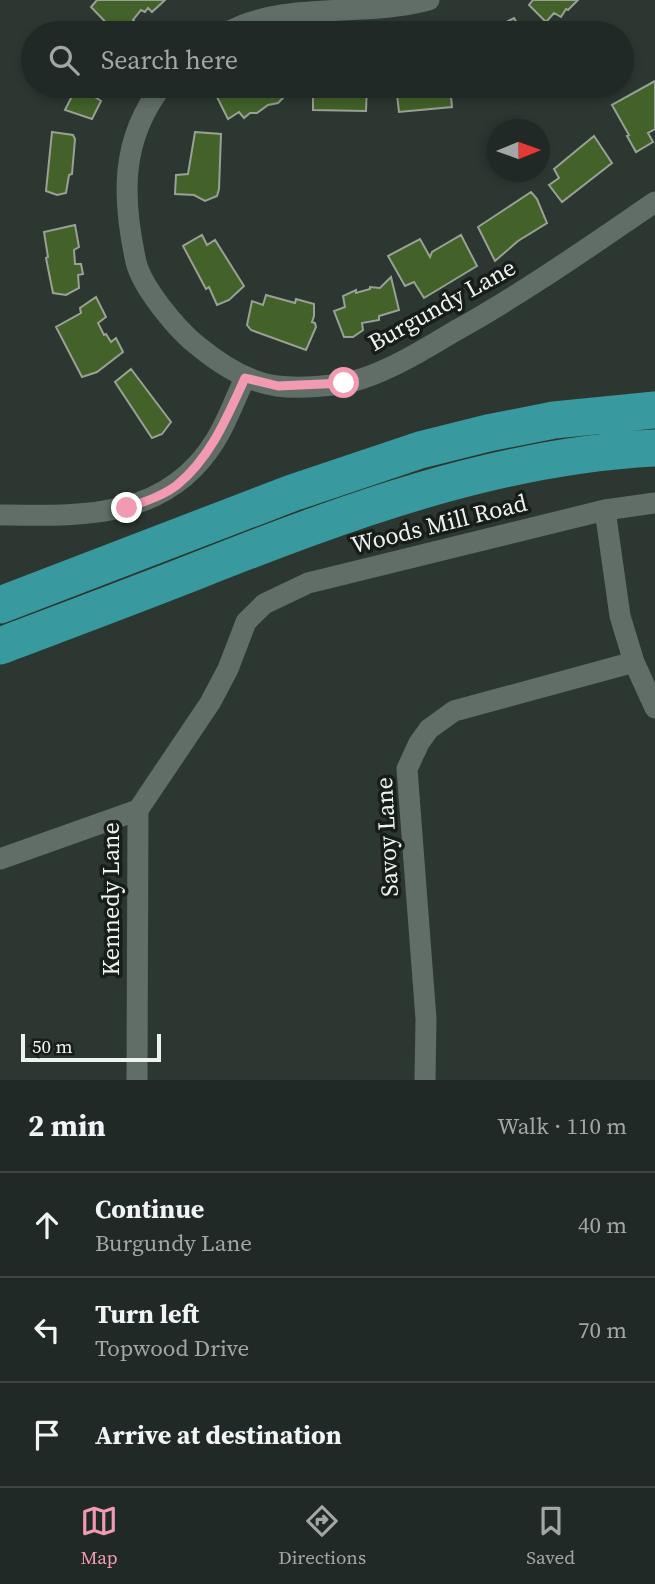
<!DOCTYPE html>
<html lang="en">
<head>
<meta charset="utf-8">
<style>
  :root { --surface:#212926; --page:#2d3532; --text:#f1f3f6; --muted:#a2a6a7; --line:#3e4543; --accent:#f19ab2 }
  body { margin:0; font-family:"Source Serif 4",serif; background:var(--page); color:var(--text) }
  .compass { position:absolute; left:487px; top:119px; width:63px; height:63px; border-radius:50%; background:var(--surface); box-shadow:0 4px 10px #0003; rotate:89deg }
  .scale { position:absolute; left:21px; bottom:18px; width:140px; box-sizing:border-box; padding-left:7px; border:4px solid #ecf3f0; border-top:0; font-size:19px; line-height:24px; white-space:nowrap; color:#ecf3f0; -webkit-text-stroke:5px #181d1a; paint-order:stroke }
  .stop { position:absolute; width:21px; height:21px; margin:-16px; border:5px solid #f19ab2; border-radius:50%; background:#fff }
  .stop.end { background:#f19ab2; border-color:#fff; box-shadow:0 2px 7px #0008 }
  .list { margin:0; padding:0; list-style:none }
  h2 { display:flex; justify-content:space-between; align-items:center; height:91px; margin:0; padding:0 28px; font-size:30px }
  h2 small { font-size:23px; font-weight:400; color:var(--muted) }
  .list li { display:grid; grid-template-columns:46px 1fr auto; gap:21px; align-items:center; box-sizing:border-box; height:105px; padding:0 28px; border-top:2px solid var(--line) }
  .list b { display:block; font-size:26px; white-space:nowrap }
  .list p { margin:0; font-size:23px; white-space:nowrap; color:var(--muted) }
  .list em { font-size:23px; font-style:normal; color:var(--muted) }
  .icon { flex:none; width:38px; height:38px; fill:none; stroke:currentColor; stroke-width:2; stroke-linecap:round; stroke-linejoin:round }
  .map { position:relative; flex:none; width:655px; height:1080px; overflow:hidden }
  .search { position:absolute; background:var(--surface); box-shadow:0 4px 10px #0003; left:21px; right:21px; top:21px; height:77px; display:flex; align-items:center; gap:18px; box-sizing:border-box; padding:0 24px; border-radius:38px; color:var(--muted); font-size:26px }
  .sheet { height:406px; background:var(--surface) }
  nav { display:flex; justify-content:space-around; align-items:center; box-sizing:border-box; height:98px; border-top:2px solid var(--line); background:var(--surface); font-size:19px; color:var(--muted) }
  nav a { display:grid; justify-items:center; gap:4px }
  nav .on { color:var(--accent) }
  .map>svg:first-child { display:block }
</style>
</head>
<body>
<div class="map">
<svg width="655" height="1080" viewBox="0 0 655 1080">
  <rect width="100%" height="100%" fill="#2c3732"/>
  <path fill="#426229" stroke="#9aa095" stroke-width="2" d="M97,0H165L152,12L148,8L145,12L141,10L133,20L145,33H116L91,7Z
    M533,0H578L568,10L566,9L561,17L554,13L546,22L529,5Z
    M514,18L523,33H486Z
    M655,81V129L648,133L653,142L636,152L627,136L629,135L612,105Z
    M66,86H101L95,97L101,101L92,119L65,110L71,98L63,93Z
    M233,86H285L288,93L278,103L268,105L257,113H250L244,118L239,112L228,119L217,97Z
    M313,86H367L366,111L313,110Z
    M396,86H450L452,107L399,112Z
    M52,132L73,135L75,139L72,174L69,175L66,193L57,195L46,191Z
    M195,132L221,134L219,189L217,196L205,201L194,195L175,194L176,175L188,174Z
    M594,136L612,163L562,202L549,185L559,178L554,169Z
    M531,192L537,199L547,223L518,241L495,261L478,227Z
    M75,225L79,247L74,250L75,264H81L83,274L78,275L79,288L66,295L53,293L46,258L48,257L44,232Z
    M202,235L207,245L215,240L244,286L229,300L217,305L209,287L206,289L183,246Z
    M461,235L477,266L424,298L414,282L405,286L388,256L420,239L430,257L432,252Z
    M391,277L399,310L379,316V320L362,323L363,330L353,337H344L334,311L345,307L343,296L356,290V293L370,289V287L380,288Z
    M266,295L295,303L296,299L314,304V316L312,322L315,323L316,327L306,350L251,330L247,325L252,301L263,305Z
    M96,297L106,317L98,323L104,335L106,334L111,342L116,338L123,352L97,372L82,377L56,327L81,313L80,308Z
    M131,369L171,422L162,434L152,438L115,382Z"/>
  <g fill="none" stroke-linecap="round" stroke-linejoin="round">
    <path stroke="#616d67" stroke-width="21" d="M226,33C284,0 364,18 429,0
      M162,86C120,140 122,198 136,262C142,287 177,330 198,346C221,365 247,382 277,386C299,389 340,386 361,379C394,368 425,349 455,331C525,292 589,247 655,202
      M605,510L620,616L634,662L655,708
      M0,515C83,516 166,520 215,441C227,422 235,399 245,378
      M0,859L138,810
      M137,1080L138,810L210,703L228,669L246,622L264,604L308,583L605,510L655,503
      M425,1080L426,1019L407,769L419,743L429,729L454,711L634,662"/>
    <path stroke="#389a9e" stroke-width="37" d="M0,605L292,493L420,450L488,433L554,420L655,410
      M0,646C66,621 133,596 199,570C346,512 496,456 655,448"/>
  </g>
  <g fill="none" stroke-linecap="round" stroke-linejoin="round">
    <path stroke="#f19ab2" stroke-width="9" d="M127,508C143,502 163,496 177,485C211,457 227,417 245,378L278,386L344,383"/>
  </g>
  <g text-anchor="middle" stroke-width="7" stroke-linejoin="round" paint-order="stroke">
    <g font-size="24" fill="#ecf3f0" stroke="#181d1a">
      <text transform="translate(442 305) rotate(-29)" y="8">Burgundy Lane</text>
      <text transform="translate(439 524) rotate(-14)" y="8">Woods Mill Road</text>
      <text transform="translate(387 837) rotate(-93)" y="8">Savoy Lane</text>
      <text transform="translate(111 899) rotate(-90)" y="8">Kennedy Lane</text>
    </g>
  </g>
</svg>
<svg class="compass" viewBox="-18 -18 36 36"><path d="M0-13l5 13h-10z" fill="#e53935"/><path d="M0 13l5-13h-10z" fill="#a2a6a7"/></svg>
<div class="scale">50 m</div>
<div class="stop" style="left:344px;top:383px"></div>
<div class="stop end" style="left:127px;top:508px"></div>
<div class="search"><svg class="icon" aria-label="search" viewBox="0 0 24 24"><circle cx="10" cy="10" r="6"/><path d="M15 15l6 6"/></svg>Search here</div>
</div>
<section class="sheet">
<h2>2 min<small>Walk · 110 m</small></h2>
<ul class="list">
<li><svg class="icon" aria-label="ahead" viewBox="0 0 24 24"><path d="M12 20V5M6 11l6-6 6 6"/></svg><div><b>Continue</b><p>Burgundy Lane</p></div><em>40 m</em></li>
<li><svg class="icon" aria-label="left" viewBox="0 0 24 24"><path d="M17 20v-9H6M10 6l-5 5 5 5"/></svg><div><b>Turn left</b><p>Topwood Drive</p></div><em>70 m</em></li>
<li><svg class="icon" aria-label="arrive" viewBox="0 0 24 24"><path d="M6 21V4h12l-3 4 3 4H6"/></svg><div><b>Arrive at destination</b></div></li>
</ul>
</section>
<nav>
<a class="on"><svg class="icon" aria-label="map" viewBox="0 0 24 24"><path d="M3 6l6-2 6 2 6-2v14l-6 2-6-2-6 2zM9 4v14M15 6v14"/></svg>Map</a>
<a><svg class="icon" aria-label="directions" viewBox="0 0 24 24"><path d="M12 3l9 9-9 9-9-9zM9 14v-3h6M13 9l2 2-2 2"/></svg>Directions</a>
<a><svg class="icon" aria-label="saved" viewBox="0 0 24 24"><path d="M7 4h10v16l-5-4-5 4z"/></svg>Saved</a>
</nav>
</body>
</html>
